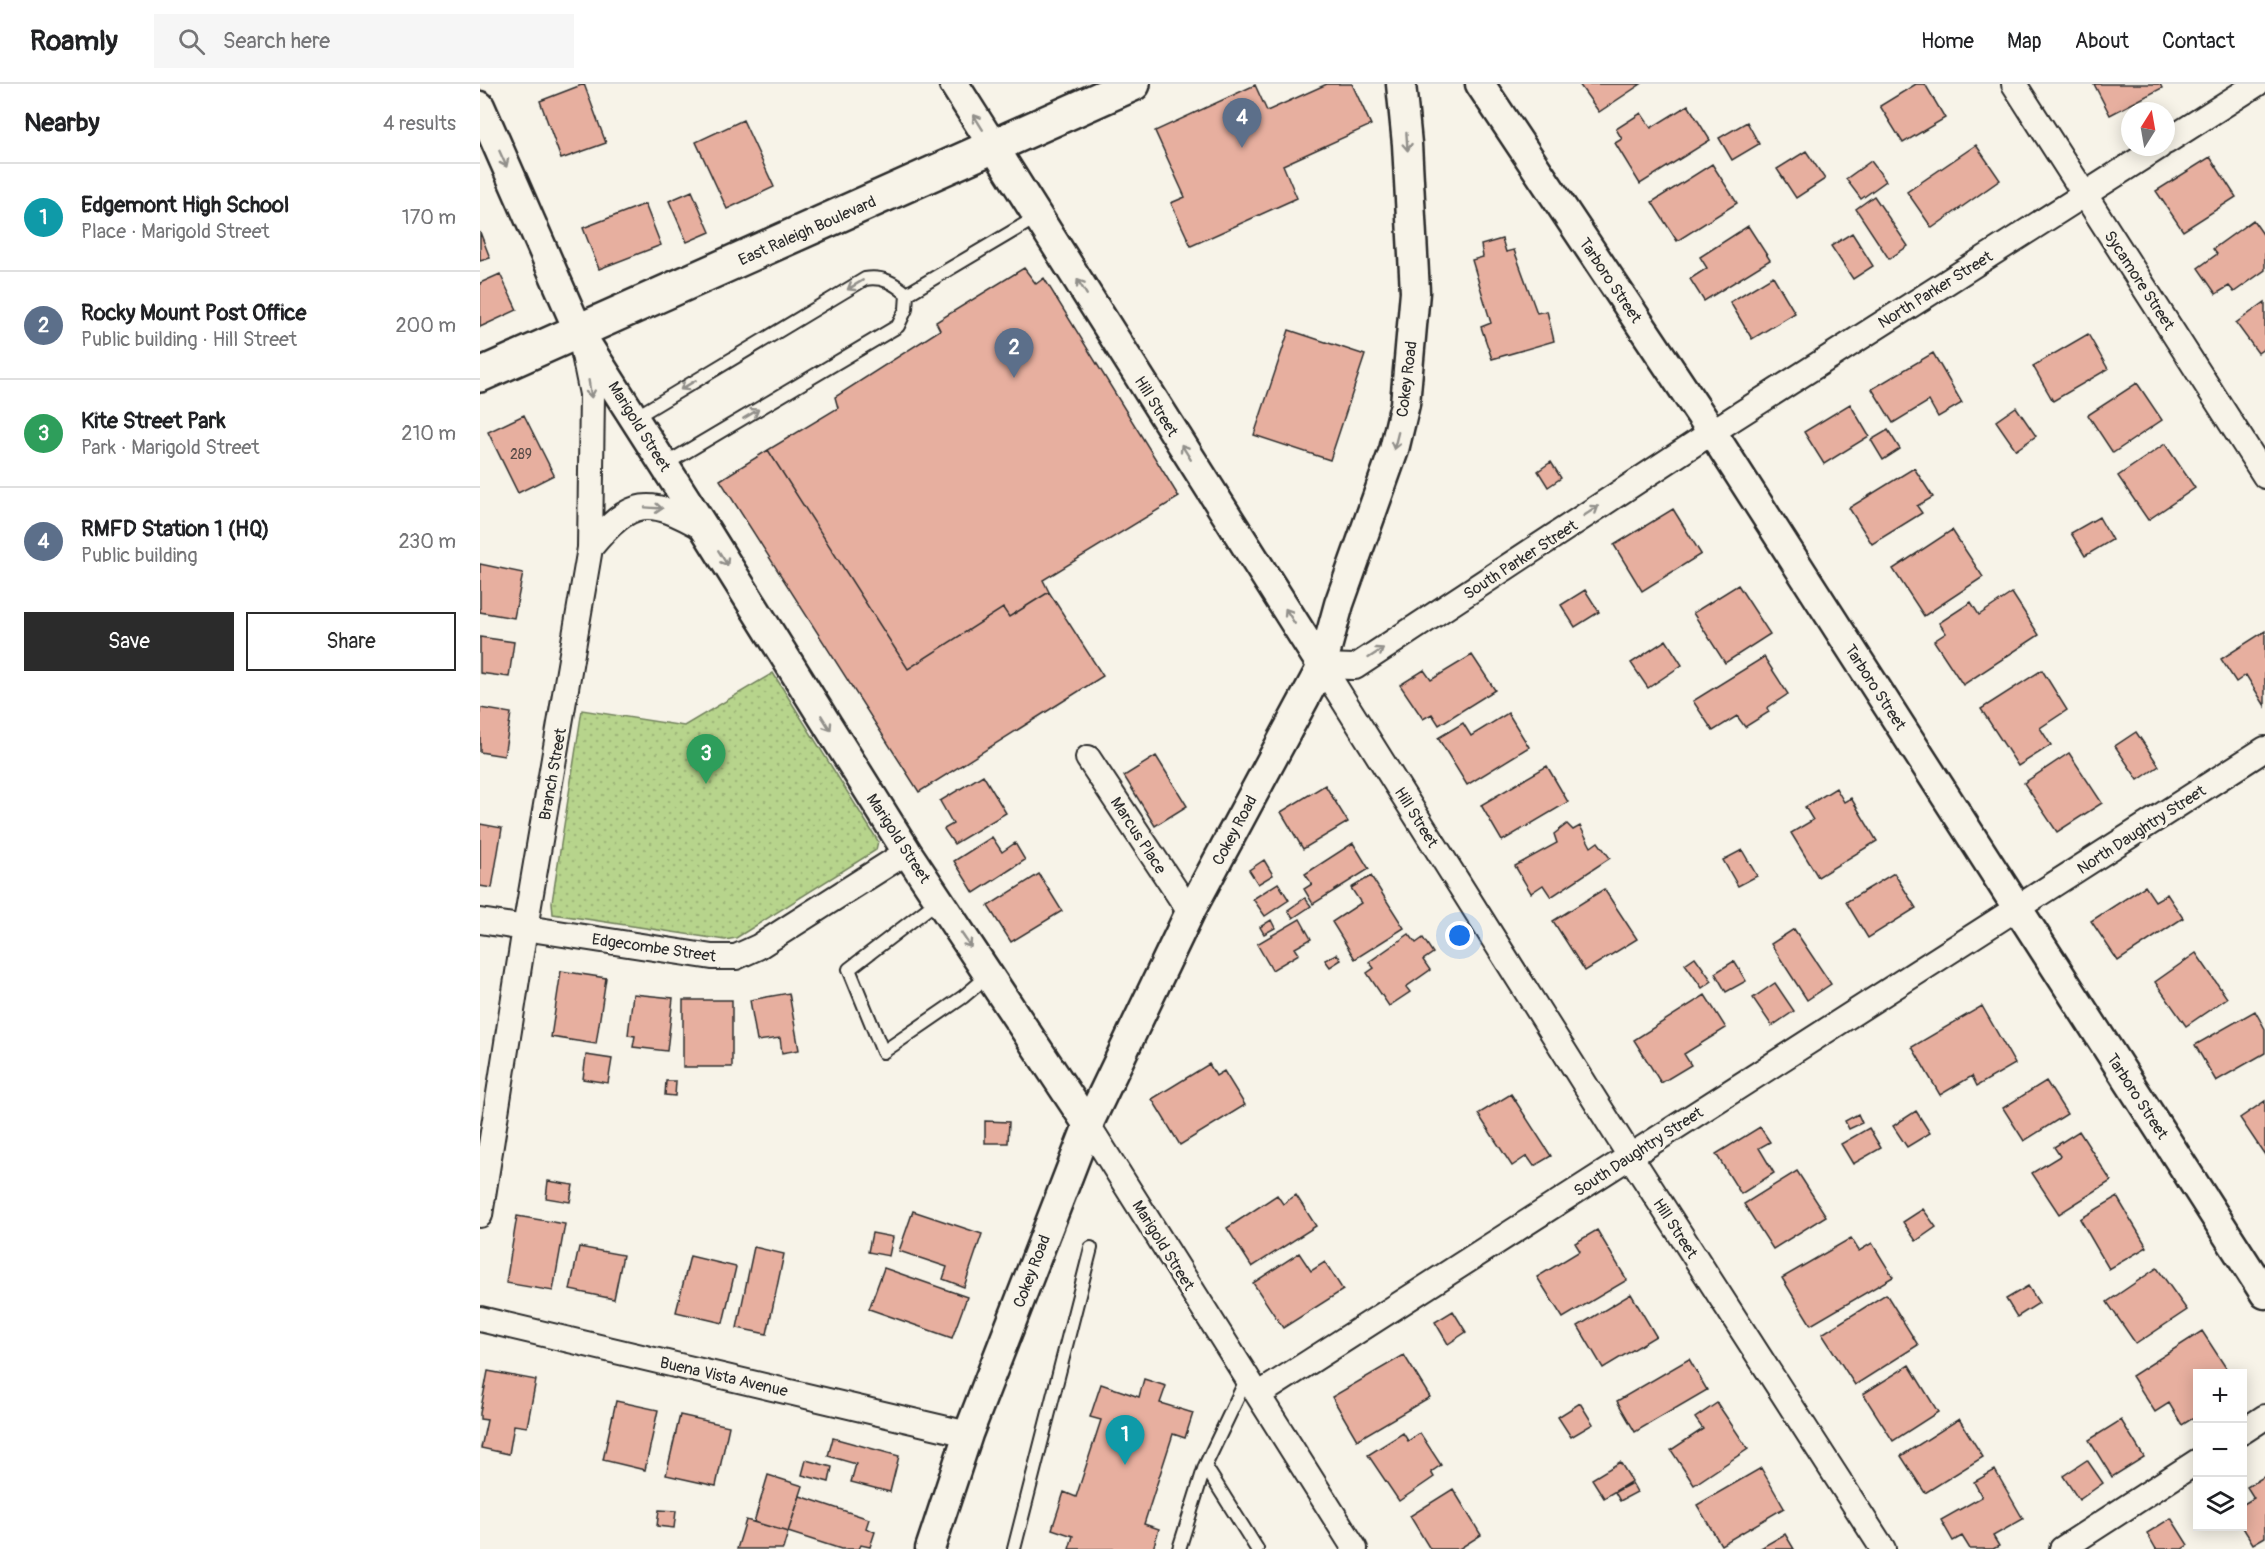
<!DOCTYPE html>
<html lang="en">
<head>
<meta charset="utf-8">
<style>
  :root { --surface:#fff; --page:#f6f6f6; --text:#202124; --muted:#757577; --line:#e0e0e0; --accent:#2b2b2b }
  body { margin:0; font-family:Pangolin,sans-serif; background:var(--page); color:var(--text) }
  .controls { position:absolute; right:18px; bottom:18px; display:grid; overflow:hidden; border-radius:0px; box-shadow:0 3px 15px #0003 }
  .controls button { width:54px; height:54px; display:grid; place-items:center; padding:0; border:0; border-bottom:2px solid var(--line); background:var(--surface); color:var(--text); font:30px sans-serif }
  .compass { position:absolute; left:1641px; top:18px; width:54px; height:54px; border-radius:50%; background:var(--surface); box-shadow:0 3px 15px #0003; rotate:11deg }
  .you { position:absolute; left:980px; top:852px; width:21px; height:21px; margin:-15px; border:4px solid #fff; border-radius:50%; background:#1a73e8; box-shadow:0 0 0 9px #1a73e833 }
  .badge { display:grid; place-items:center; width:39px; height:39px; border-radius:50%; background:var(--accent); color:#fff; font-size:20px; font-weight:700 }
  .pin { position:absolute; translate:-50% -50px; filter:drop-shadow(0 2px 3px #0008) }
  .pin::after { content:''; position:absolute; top:32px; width:21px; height:18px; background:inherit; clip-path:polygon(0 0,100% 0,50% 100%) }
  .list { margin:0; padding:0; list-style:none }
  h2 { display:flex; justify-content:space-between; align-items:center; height:78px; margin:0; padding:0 24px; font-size:26px }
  h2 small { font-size:20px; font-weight:400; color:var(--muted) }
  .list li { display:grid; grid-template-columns:39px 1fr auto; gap:18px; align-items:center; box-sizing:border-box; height:108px; padding:0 24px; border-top:2px solid var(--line) }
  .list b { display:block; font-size:22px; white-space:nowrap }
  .list p { margin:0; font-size:20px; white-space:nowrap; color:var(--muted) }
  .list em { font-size:20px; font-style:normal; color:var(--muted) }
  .actions { display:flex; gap:12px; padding:18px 24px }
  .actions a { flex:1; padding:14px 0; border:2px solid var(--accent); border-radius:0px; text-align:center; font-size:21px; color:var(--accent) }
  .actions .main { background:var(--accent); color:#fff }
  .icon { flex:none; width:33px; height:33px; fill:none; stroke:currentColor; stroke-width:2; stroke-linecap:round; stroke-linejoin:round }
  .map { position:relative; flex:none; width:1785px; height:1465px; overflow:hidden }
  header { display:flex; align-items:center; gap:36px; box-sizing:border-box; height:84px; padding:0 30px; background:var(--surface); border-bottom:2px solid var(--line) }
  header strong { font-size:28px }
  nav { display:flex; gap:33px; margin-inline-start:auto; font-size:21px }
  .search { width:420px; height:54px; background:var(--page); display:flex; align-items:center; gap:15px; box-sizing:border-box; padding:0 21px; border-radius:0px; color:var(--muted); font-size:22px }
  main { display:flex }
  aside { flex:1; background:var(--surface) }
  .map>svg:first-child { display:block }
</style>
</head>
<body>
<header>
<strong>Roamly</strong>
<div class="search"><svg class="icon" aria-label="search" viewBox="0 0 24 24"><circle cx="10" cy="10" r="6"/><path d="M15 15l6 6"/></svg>Search here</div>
<nav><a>Home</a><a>Map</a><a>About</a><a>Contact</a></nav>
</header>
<main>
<aside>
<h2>Nearby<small>4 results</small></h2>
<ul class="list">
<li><span class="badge" style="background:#0f9aa8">1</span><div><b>Edgemont High School</b><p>Place · Marigold Street</p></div><em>170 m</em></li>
<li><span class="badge" style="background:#5c6f8a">2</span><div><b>Rocky Mount Post Office</b><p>Public building · Hill Street</p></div><em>200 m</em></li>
<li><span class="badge" style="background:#2e9e5b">3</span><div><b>Kite Street Park</b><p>Park · Marigold Street</p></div><em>210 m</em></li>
<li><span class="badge" style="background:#5c6f8a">4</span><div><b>RMFD Station 1 (HQ)</b><p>Public building</p></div><em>230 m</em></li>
</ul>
<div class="actions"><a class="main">Save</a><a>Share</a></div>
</aside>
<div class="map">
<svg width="1785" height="1465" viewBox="0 0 1785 1465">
  <defs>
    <pattern id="park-dots" width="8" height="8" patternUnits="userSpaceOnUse" patternTransform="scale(1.5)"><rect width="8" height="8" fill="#b7d48c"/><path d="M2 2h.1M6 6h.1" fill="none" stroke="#9eb679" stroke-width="1.8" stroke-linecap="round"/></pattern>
  </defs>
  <rect width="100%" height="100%" fill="#f7f3e8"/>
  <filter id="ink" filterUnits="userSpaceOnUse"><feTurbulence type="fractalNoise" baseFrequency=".0167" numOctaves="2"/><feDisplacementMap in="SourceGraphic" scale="12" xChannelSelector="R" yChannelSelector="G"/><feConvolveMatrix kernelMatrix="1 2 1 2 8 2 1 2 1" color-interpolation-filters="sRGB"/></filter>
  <g filter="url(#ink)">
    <path fill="url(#park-dots)" stroke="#71805c" stroke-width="1.5" d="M293,589L398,757L396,766L256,854L245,856L73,830L72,818L102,626L204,642Z"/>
    <path fill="#e7af9f" stroke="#2b2b2b" stroke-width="1.5" d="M104,0L126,59L81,75L60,17Z
      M847,0H872L891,41L803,81L817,114L711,162L691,119L705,113L675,47L775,1L787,27Z
      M1099,0H1161L1119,28Z
      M1436,0H1445L1465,34L1423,59L1400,22Z
      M1614,0H1680L1682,4L1630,31Z
      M1208,21L1230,56L1160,100L1135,59L1142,55L1136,45L1161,29L1171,44Z
      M263,36L294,103L247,125L216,58Z
      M1267,38L1279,60L1252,76L1239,54Z
      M1496,61L1520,96L1452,144L1427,108Z
      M1326,67L1345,95L1316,114L1297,85Z
      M1730,73L1756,113L1703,147L1676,107Z
      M1391,77L1406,97L1381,115L1366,95Z
      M1232,80L1257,119L1197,157L1172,118Z
      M212,107L230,148L207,158L189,117Z
      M1394,112L1428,162L1409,175L1376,125Z
      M165,120L181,161L119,185L103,144Z
      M1773,136L1785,153V186L1754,208L1749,202L1736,210L1718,184L1737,170L1733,165Z
      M1268,142L1290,176L1224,217L1210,195L1227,184L1220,173Z
      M0,148L10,174L0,177Z
      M1372,149L1393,182L1373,195L1351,162Z
      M1022,155L1026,168L1034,166L1057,229L1067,227L1074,257L1012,275L1001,243L1011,239L992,176L1003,173L1001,161Z
      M544,184L556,200L564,194L699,413L563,496L569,508L529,533L523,524L428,585L288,366L358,324L355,313L460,246L456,238Z
      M20,190L37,226L0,243V199Z
      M1293,192L1315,229L1272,255L1250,218Z
      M1785,218V264L1778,269L1756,239Z
      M809,246L885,271L850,376L774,351Z
      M1608,250L1628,285L1573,317L1553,282Z
      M1453,269L1482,319L1458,333L1449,317L1413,339L1392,305Z
      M1657,299L1682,336L1633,369L1608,331Z
      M1370,320L1389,352L1344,380L1324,348Z
      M1536,323L1556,352L1536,366L1516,337Z
      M44,331L74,391L38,409L8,348Z
      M1408,346L1420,365L1403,376L1391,356Z
      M1685,360L1715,404L1668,436L1638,392Z
      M288,366L428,585L523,524L529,533L569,508L623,592L439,708L240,396Z
      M1071,378L1081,394L1068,403L1058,387Z
      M1434,384L1453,413L1437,422L1442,429L1392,460L1369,424Z
      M1193,425L1221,470L1162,507L1134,461Z
      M1619,433L1632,456L1605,472L1591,449Z
      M1472,446L1503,493L1444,532L1413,485Z
      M0,480L43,489L34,534L0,528Z
      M1258,501L1290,550L1245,579L1213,529Z
      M1105,506L1119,528L1095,543L1081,521Z
      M1532,509L1559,551L1483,601L1454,557L1466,549L1459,539L1491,518L1499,531Z
      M1785,547V622L1766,591L1756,598L1741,575Z
      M0,553L34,558L29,593L0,589Z
      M1186,556L1202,581L1168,604L1151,579Z
      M992,571L1015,606L959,641L952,630L943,635L920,601L944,586L951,596Z
      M1284,573L1308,610L1287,624L1289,628L1265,643L1257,632L1233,647L1213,617Z
      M1562,586L1587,626L1560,644L1571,661L1538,682L1501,625Z
      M0,624L31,629L24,672L0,668Z
      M1028,629L1049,663L987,701L958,654L983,639L991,652Z
      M1656,648L1679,682L1658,696L1635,662Z
      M1589,669L1622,719L1577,748L1544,699Z
      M676,672L707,722L675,742L644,692Z
      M1067,682L1088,718L1022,757L1001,721Z
      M503,691L526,729L474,760L464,745L473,740L460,717Z
      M845,701L868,738L823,765L801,728Z
      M1356,704L1364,718L1371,714L1397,757L1338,793L1311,749L1333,736L1325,723Z
      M0,740L22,744L12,804L0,802Z
      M1087,740L1093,746L1100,742L1111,763L1118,758L1130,774L1071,813L1063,801L1051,809L1035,782L1077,759L1074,750Z
      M512,753L522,768L535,759L545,776L494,809L474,777Z
      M873,759L889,785L833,820L824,805L832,800L825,790Z
      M1262,766L1277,792L1258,802L1243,776Z
      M784,776L793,791L778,800L769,786Z
      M1414,789L1436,824L1388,854L1366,818Z
      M559,790L582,827L531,858L508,822Z
      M891,792L924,844L875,875L852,838L881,819L871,804Z
      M798,799L809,816L785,832L773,815Z
      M1665,802L1675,817L1687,810L1703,834L1638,877L1611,837Z
      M1124,805L1157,855L1105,887L1073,837Z
      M825,814L831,822L813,834L808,826Z
      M820,835L831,855L815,864L819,870L792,886L777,860Z
      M791,836L795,844L784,850L780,843Z
      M1314,845L1351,900L1327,916L1291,860Z
      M929,850L936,859L943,854L953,869L943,876L950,886L926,903L930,908L909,922L887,889L894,884L889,878Z
      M1716,869L1747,914L1706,942L1675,898Z
      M857,870L861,876L850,883L845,876Z
      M1215,873L1232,897L1222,904L1205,880Z
      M1254,877L1266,897L1246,908L1235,889Z
      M81,887L126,894L116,960L71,953Z
      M1295,899L1314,927L1292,942L1273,914Z
      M309,909L319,966L302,969L300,954L277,957L270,916Z
      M153,910L193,914L187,967L153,963L155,952L148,951Z
      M1225,911L1246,944L1204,970L1211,981L1181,999L1154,956Z
      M203,916H252V983H203Z
      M1502,922L1535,980L1497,1002L1492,992L1460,1011L1432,963Z
      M1775,927L1785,945V969L1736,997L1715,961Z
      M106,971L132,975L128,999L103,995Z
      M729,980L736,992L744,987L765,1021L700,1061L672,1015Z
      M186,997H196L195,1012L185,1011Z
      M1566,997L1587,1030L1544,1057L1523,1024Z
      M1031,1010L1071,1072L1054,1082L1047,1072L1032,1082L998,1030Z
      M1785,1017V1071L1760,1034Z
      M1436,1027L1450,1049L1427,1063L1413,1042Z
      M1378,1030L1382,1039L1369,1045L1365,1037Z
      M505,1037L529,1038L528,1059H505Z
      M1280,1043L1290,1058L1279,1064L1294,1089L1261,1110L1236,1070Z
      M1389,1044L1401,1064L1373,1080L1361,1060Z
      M1599,1047L1631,1097L1579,1130L1552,1089L1580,1072L1574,1063Z
      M1317,1087L1346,1132L1293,1165L1264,1120Z
      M68,1097L93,1101L90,1118L66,1114Z
      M797,1111L803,1120L816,1111L836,1142L772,1183L747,1144Z
      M1637,1113L1667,1163L1629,1185L1600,1135Z
      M1443,1125L1456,1143L1436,1157L1423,1138Z
      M433,1127L502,1150L484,1203L463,1195L467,1183L419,1167Z
      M37,1132L85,1140L73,1207L26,1199Z
      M1117,1146L1147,1196L1083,1234L1057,1193L1100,1167L1095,1159Z
      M392,1149L413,1153L409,1172L388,1168Z
      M1371,1154L1379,1167L1392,1159L1413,1193L1331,1241L1302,1194Z
      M99,1163L143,1171L134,1215L90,1206Z
      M274,1163L304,1170L287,1250L257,1244Z
      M819,1169L831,1187L845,1178L863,1206L803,1244L773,1199Z
      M210,1172L256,1183L243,1239L196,1228Z
      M404,1184L487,1213L472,1254L389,1225Z
      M1677,1184L1707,1226L1656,1260L1627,1218Z
      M1548,1202L1559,1219L1537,1233L1526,1215Z
      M1151,1210L1176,1252L1123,1284L1098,1242Z
      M1406,1210L1438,1261L1375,1301L1342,1250Z
      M973,1227L986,1248L968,1260L955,1238Z
      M1722,1247L1750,1290H1718V1331L1702,1341L1689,1319L1675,1328L1652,1292Z
      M924,1271L950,1313L877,1356L852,1313Z
      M1209,1275L1227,1306L1155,1348L1137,1317Z
      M1429,1281L1458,1328L1413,1357L1383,1310Z
      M8,1287L56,1296L47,1343L34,1341L29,1370L1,1364L7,1336L0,1335V1329Z
      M664,1295L686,1302L680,1319L713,1329L705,1354L693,1350L664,1440L679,1445L673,1465H589L593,1452L572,1445L584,1408L596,1413L621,1336L610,1333L621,1300L659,1313Z
      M136,1317L178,1326L165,1386L123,1376Z
      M1100,1319L1113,1340L1091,1353L1078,1333Z
      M1237,1319L1268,1365L1214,1401L1191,1366L1223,1345L1215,1334Z
      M200,1331L249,1342L236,1402L186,1391Z
      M1479,1335L1503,1373L1445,1409L1421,1372Z
      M1641,1336L1664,1373L1632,1393L1609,1356Z
      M923,1349L928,1357L940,1349L961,1381L951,1388L954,1393L919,1417L888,1371Z
      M353,1354L419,1372L410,1408L371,1398L376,1380L348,1372Z
      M326,1376L352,1383L349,1398L322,1391Z
      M1607,1376L1623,1399L1599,1416L1583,1392Z
      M1140,1378L1152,1397L1124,1414L1112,1395Z
      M1281,1384L1304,1424L1241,1461L1217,1421Z
      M1515,1386L1543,1435L1513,1452L1519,1462L1513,1465H1490L1482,1452L1473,1457L1461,1436L1502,1413L1494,1398Z
      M288,1391L323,1402L308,1448L274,1438Z
      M1785,1392V1453L1773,1460L1762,1442V1421L1774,1414L1767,1403Z
      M1152,1399L1157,1408L1140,1417L1135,1408Z
      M973,1405L1001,1451L979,1465H950L930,1432Z
      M320,1412L389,1435L386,1444L395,1448L390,1463L381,1461L379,1465H361L308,1448Z
      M179,1426L196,1427L194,1444L177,1442Z
      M1691,1434L1708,1461L1702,1465H1676L1667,1449Z
      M266,1436L308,1448L303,1465H257Z
      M1305,1450L1314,1465H1279Z"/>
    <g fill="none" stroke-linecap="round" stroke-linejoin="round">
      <defs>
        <path id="service" d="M427,210L557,133
          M154,334L385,195C403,192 414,199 427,210
          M184,381L418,242L426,225L427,210
          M459,816L369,885L403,968L483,913L509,891
          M767,1294L725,1382L777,1465
          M534,1465L611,1164
          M699,1465L725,1382"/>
        <path id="minor" d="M1534,0L1785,392
          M1686,58L1777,0
          M110,464C152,413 169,413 225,445
          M842,582L1150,1072L1403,1465
          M842,582L875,583L1232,348L1679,63
          M608,674L710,828
          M0,837L232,873H256L278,863L427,768
          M608,1041L875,1465
          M0,1131L45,844L110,464L112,310L101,256
          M0,1235L488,1350
          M778,1311L1785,665
          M1762,1348L1785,1333
          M1582,1465L1718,1377"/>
        <path id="tertiary" d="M474,0L842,582
          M1000,0L1232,348L1785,1210
          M0,22L99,248L225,445L427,768L608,1041
          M450,1465L488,1350L608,1041L710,828L842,582L859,520L914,366L925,320L935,208L927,60L921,0"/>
        <path id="primary" d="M0,291L653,0"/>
      </defs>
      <use href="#service" stroke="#2b2b2b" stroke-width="16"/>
      <use href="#minor" stroke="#2b2b2b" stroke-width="28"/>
      <use href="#tertiary" stroke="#2b2b2b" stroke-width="33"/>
      <use href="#primary" stroke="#2b2b2b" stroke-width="38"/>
      <use href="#service" stroke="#f7f3e8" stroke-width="12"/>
      <use href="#minor" stroke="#f7f3e8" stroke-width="24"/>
      <use href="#tertiary" stroke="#f7f3e8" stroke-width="28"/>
      <use href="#primary" stroke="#f7f3e8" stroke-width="33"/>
    </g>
    <defs><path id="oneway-shaft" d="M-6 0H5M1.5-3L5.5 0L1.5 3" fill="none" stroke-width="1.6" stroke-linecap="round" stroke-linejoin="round" transform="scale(1.5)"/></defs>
    <g stroke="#918f8a">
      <use href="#oneway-shaft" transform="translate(498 38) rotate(-122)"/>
      <use href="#oneway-shaft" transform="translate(927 58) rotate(86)"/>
      <use href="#oneway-shaft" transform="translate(23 75) rotate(66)"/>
      <use href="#oneway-shaft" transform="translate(375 201) rotate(149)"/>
      <use href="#oneway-shaft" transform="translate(602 203) rotate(-122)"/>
      <use href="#oneway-shaft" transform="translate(208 301) rotate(149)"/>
      <use href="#oneway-shaft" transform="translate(110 305) rotate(81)"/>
      <use href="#oneway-shaft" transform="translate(271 330) rotate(-31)"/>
      <use href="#oneway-shaft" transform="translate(916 357) rotate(104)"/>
      <use href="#oneway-shaft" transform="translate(706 368) rotate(-122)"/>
      <use href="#oneway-shaft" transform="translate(174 424) rotate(4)"/>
      <use href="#oneway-shaft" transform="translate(1111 427) rotate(-33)"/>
      <use href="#oneway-shaft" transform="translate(243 474) rotate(58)"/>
      <use href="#oneway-shaft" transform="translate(810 532) rotate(-122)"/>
      <use href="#oneway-shaft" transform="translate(896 569) rotate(-33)"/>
      <use href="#oneway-shaft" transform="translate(346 639) rotate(58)"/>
      <use href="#oneway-shaft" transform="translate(486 856) rotate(56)"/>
    </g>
  </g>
  <g text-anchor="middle" stroke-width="6" stroke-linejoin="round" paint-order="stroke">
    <g font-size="14" fill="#5a4c48">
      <text x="41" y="375">289</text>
    </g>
    <g font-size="16" fill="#2b2b2b" stroke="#f7f3e8">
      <text transform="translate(327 146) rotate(-24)" y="6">East Raleigh Boulevard</text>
      <text transform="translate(1131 196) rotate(56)" y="6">Tarboro Street</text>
      <text transform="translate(1660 196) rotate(57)" y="6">Sycamore Street</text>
      <text transform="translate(1455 205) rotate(-32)" y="6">North Parker Street</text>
      <text transform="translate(926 295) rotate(-83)" y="6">Cokey Road</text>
      <text transform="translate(677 322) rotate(58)" y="6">Hill Street</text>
      <text transform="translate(160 342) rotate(58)" y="6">Marigold Street</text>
      <text transform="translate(1040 475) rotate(-33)" y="6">South Parker Street</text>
      <text transform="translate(1396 603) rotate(57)" y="6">Tarboro Street</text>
      <text transform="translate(72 690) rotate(-80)" y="6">Branch Street</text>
      <text transform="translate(937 733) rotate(58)" y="6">Hill Street</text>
      <text transform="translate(1661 745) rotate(-33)" y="6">North Daughtry Street</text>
      <text transform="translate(754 746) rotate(-62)" y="6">Cokey Road</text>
      <text transform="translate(659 751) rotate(57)" y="6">Marcus Place</text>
      <text transform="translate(419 754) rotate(57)" y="6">Marigold Street</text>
      <text transform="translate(174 863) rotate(8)" y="6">Edgecombe Street</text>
      <text transform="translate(1658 1012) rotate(57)" y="6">Tarboro Street</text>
      <text transform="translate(1158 1067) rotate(-33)" y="6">South Daughtry Street</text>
      <text transform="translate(1196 1144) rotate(57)" y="6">Hill Street</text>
      <text transform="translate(684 1161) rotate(58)" y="6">Marigold Street</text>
      <text transform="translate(551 1187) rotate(-69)" y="6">Cokey Road</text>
      <text transform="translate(244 1292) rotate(13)" y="6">Buena Vista Avenue</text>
    </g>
  </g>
</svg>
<div class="controls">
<button>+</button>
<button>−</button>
<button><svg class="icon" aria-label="layers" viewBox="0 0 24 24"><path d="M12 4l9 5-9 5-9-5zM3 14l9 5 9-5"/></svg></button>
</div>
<svg class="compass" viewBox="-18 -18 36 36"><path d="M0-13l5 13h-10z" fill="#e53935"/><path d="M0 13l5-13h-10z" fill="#757577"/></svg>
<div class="you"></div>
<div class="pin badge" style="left:645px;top:1381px;background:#0f9aa8">1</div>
<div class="pin badge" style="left:534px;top:294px;background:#5c6f8a">2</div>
<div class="pin badge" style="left:226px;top:700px;background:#2e9e5b">3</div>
<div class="pin badge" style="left:762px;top:64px;background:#5c6f8a">4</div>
</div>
</main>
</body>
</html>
